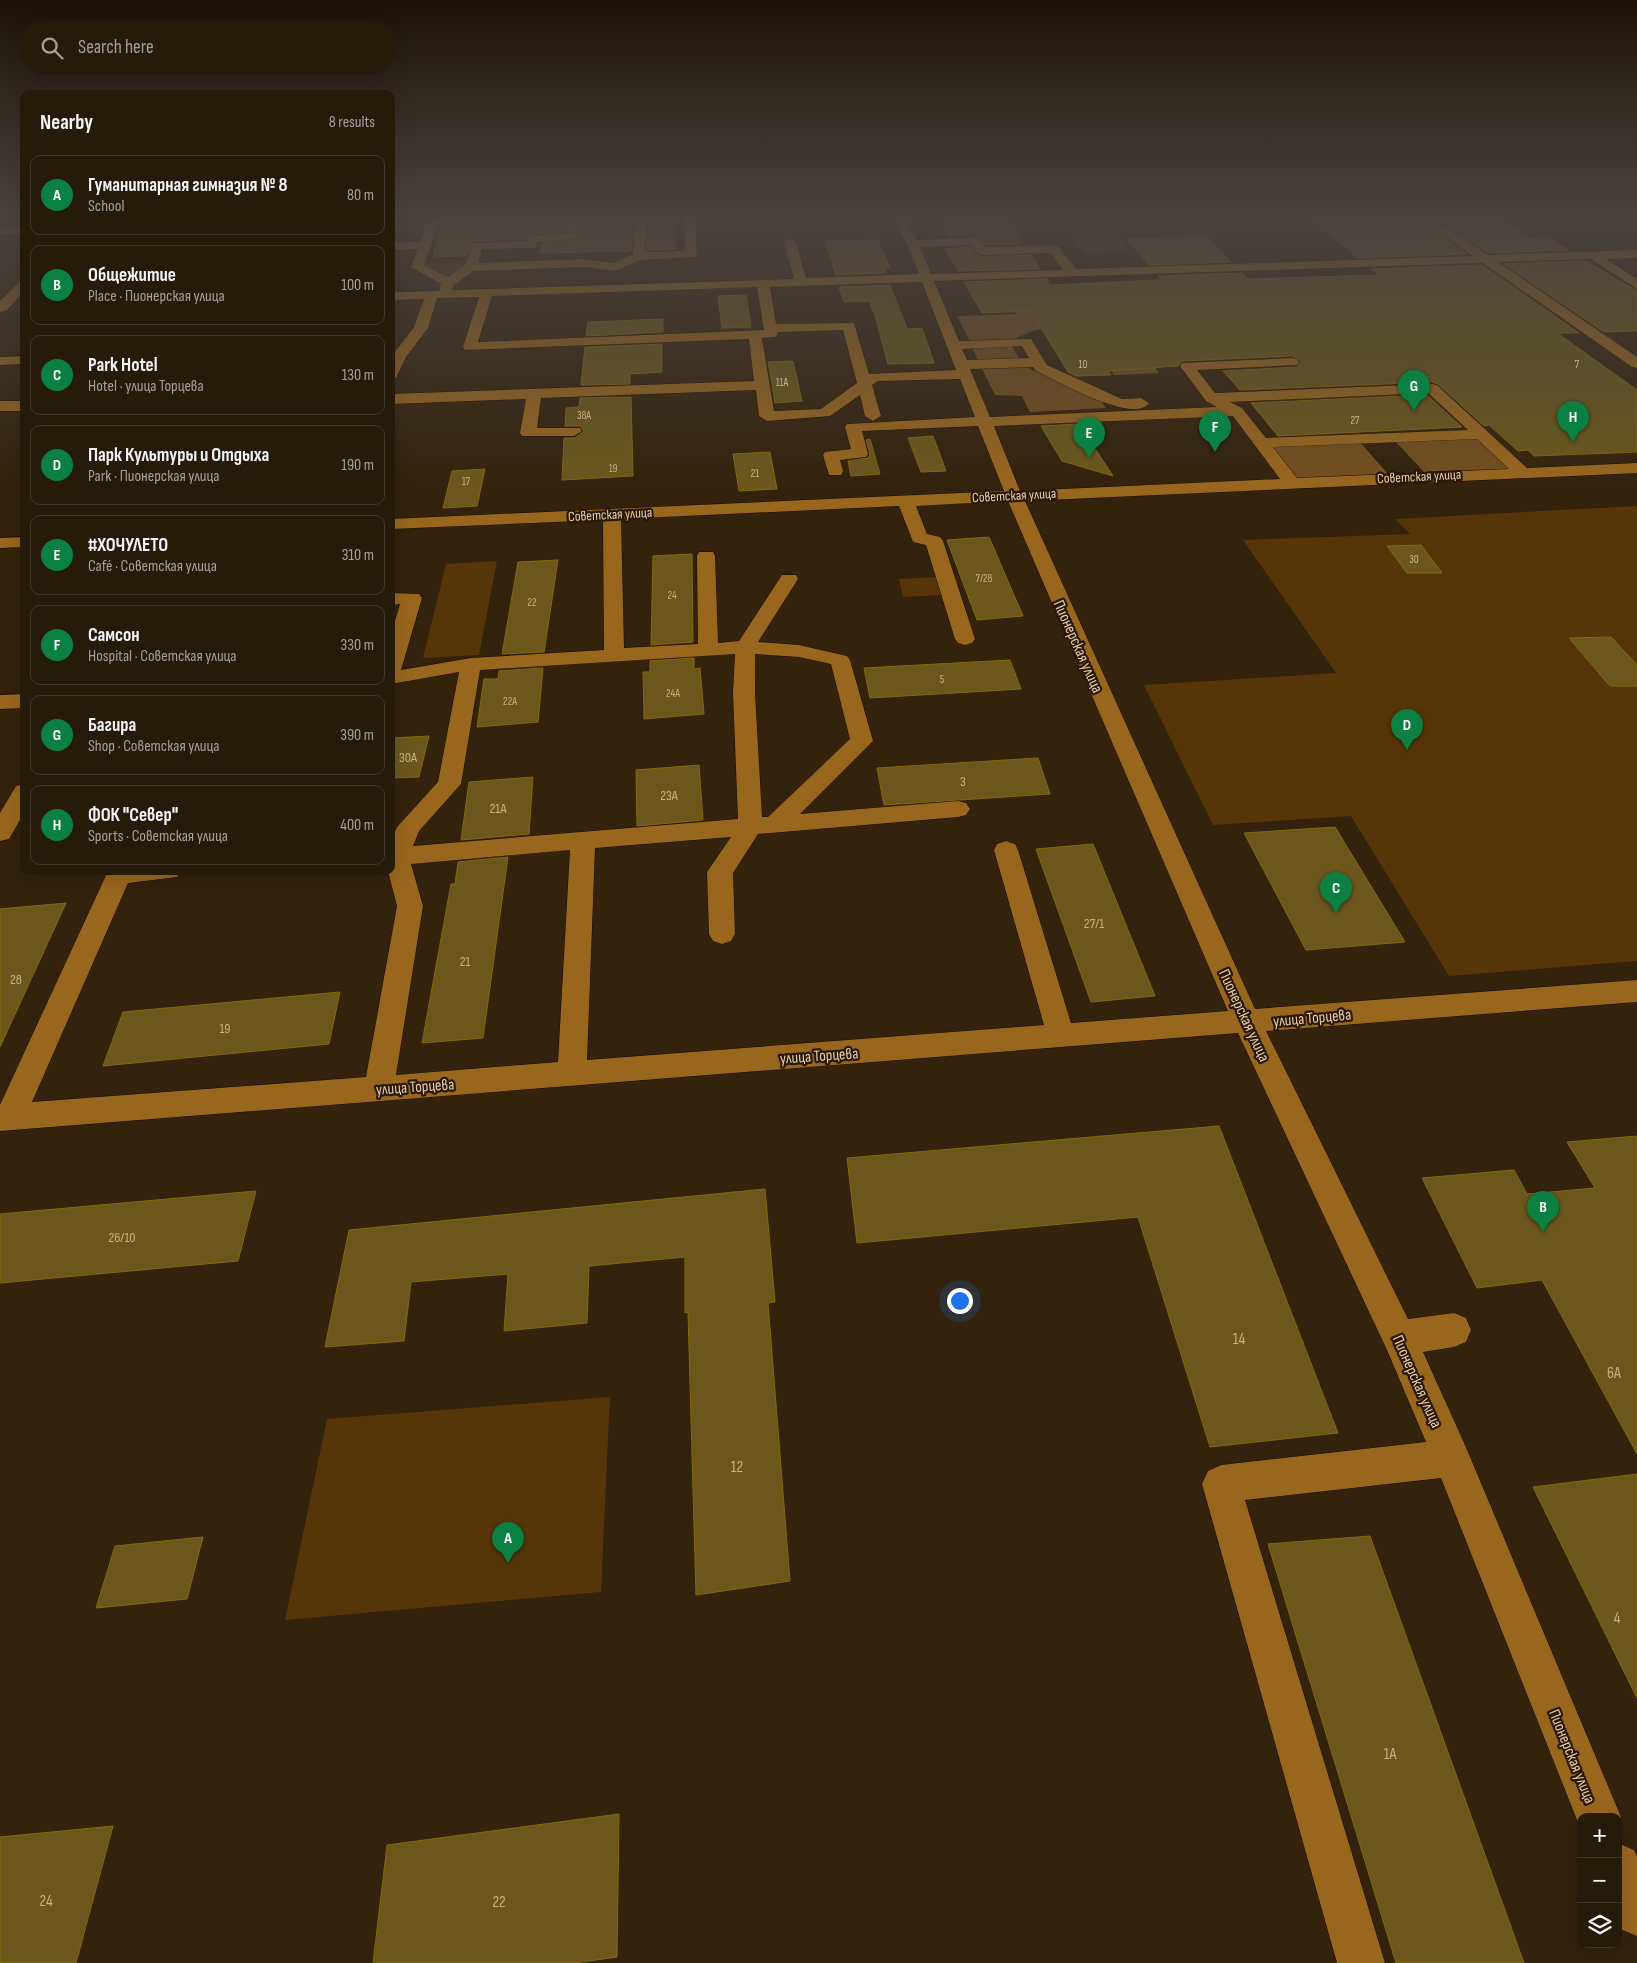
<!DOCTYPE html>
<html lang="en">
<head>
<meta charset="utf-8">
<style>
  :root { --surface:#261a09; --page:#2e2312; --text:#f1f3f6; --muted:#a4a19c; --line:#42382a; --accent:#0b8043 }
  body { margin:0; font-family:"Sofia Sans Condensed",sans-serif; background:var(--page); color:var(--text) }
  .controls { position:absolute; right:15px; bottom:15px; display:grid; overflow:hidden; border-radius:10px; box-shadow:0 5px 20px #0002 }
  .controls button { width:45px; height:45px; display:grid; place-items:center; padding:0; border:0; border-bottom:1px solid var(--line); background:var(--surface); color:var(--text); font:25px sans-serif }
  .you { position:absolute; left:959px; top:1300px; width:18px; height:18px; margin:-12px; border:4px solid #fff; border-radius:50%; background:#1a73e8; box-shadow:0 0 0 8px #1a73e833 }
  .badge { display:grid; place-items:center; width:32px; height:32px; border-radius:50%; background:var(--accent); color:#fff; font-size:16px; font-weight:700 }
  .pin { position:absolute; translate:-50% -41px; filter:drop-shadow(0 1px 2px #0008) }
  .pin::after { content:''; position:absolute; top:26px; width:18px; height:15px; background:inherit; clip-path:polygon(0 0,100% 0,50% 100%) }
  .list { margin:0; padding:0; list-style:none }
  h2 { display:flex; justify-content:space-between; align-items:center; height:65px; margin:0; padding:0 20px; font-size:21px }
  h2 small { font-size:16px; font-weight:400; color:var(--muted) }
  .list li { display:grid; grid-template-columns:32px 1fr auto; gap:15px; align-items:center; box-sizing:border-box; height:80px; margin:0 10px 10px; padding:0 10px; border:1px solid var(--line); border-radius:10px }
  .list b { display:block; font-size:19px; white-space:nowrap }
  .list p { margin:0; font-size:16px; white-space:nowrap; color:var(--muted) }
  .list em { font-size:16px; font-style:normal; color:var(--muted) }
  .icon { flex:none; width:28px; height:28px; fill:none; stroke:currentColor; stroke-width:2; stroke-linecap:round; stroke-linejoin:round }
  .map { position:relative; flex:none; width:1637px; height:1963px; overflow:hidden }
  .search { position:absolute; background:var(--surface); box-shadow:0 5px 20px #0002; left:20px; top:20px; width:375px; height:55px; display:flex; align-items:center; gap:12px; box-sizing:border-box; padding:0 18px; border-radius:28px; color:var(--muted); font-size:19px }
  .panel { position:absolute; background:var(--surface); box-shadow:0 5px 20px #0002; left:20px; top:90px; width:375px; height:785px; border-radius:10px }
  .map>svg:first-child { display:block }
</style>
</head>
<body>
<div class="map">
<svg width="1637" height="1963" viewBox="0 0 1637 1963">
  <rect width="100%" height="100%" fill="#33220c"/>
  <path fill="#563608" d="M1110,228L1130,253L1085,254L1067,229Z
    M471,261L448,281L422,267L421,263Z
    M1637,506V961L1449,976L1351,816L1213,825L1144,685L1336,673L1243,540L1410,534L1395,519Z
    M497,561L479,655L423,658L446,564Z
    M936,577L941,595L903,597L899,579Z
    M610,1397L601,1592L285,1620L327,1419Z"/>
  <path fill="#734f1e" d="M999,285L1142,349L1159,373L1114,375L1083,328L1035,330L1009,341L971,343L957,316L1016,314Z
    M1012,346L1020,361L979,362L972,347Z
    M1021,365L1100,399L1106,408L1030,412L1022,396L995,395L981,367Z
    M1477,437L1509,469L1424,472L1394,440Z
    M1359,441L1388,474L1297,478L1271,445Z"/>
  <path fill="#6b571c" stroke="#856a0b" d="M446,212H634L631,251L540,253L542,243L578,240L584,218L576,213L444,218Z
    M938,212H1002L1023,244L987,245L977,235L949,236Z
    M1302,212H1409L1467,254L1358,258Z
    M1427,212H1489L1530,238L1547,237L1569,250L1489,253Z
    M675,219V249L647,250L649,220Z
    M568,224L566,232L533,233L527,239L473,241L466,256L433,257L440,228Z
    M1206,236L1231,262L1149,265L1127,239Z
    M878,240L890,268H884L886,273L836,275L825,241Z
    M971,247L976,255L982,257L1031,255L1040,269L958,271L945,249Z
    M1586,261L1637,291V331L1604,332L1504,264Z
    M1482,265L1579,333H1557L1637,390V452L1534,456L1528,450L1518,451L1489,425L1484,426L1438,384L1432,382L1240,390L1223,371L1297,367L1301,361L1292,356L1182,361L1178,366L1108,371L1111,375L1076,376L1068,372L1031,311L982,313L964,282L1047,279L1050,285L1162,280L1158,276L1242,273L1248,279L1379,275L1371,269Z
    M890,285L907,329L922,328L934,363L888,364L875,315L869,301L844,302L839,287Z
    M746,295L751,327L722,328L718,296Z
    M663,319V332L586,336L588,322Z
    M662,344V372L630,374V384L581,385L585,347Z
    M793,361L802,401L775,403L768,362Z
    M1427,395L1462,427L1278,436L1251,403Z
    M631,397L633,476L562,480L564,438H575L584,431L580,426H565L566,408L579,407L580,398Z
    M1079,424L1113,476L1062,461L1041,426Z
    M933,436L946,471L921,472L908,438Z
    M870,439L880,474L851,476L848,461L868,458L870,454L866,440Z
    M770,452L777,489L739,491L733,454Z
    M485,469L477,506L443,508L452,471Z
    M989,537L1023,616L977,620L947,540Z
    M1421,545L1442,573H1407L1387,546Z
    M692,554L693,642L651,645L653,556Z
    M558,560L544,652L502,654L518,562Z
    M1611,637L1637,665V686H1610L1569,638Z
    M694,658V669L700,668L704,714L644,719L643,672H650V661Z
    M1010,660L1021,689L870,698L864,668Z
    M543,668L538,722L477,727L484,679H498L499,671Z
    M429,736L419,777L391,778V738Z
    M1038,758L1050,794L884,805L877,768Z
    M699,765L703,820L637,826L636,770Z
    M533,777L529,834L461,840L469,782Z
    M1335,827L1405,942L1306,950L1244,833Z
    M1093,844L1155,996L1091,1002L1036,849Z
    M508,857L483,1038L422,1043L451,884H455L458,862Z
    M66,903L0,1047V909Z
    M340,992L329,1044L103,1066L123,1012Z
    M1219,1126L1338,1433L1210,1447L1138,1217L857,1243L847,1158Z
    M1637,1136V1454L1542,1280L1477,1288L1422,1178L1514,1170L1527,1194L1595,1188L1567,1142Z
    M765,1189L775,1302L768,1303L790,1581L696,1595L688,1312L685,1313V1257L589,1266L587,1323L504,1331L508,1274L411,1282L404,1341L325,1347L349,1230Z
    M256,1191L238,1261L0,1283V1214Z
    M1637,1474V1698L1533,1487Z
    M1370,1536L1524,1963H1396L1268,1544Z
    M203,1537L187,1599L96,1608L115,1546Z
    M619,1814L617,1957L575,1963H373L387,1845Z
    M113,1826L76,1963H0V1837Z"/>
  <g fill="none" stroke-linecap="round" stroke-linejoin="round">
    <defs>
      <path id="minor" d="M636,212H695L697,254L695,257L641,260L615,271L584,267L474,271L454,285L452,290L794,279L784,242L790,238L796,242L806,278L919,274L907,244L890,212H902L917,240L976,237L980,239L986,247L1054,245L1058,246L1076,269L1473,256L1411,212H1424L1488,255L1637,250V258L1606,259L1637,279V289L1591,259L1498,262L1637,357V368L1632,367L1483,263L934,281L959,341L1031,339L1047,365L1122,399L1141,398L1149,403C1134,425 1055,380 1036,371L1033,367L970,369L990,417L1217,407L1206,401L1180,366L1182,363L1292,358L1297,359L1299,362L1297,365L1197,370L1215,393L1432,384L1437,385L1527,468L1637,463V473L1025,501L1255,1009L1637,980V1002L1266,1031L1408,1319L1454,1313L1466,1318L1471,1330L1466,1342L1454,1347L1423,1352L1465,1445L1621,1817L1618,1823V1817H1581V1830L1441,1478L1245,1500L1385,1963H1337L1202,1484L1208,1471L1221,1465L1426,1442L1387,1350L1238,1033L0,1131V1105L108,871H180L177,877L128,883L32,1102L366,1077L397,906L388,871H391V839L397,827L438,782L459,672L391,684V635L400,604L391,605V593L419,594L422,598L401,670L471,658L604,650L603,520L391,529V519L1004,491L978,426L862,431L868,454L866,457L840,460L843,471L841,475H829L823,455L825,452L851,449L845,427L847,424L975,417L960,379L878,381L872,385L881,416L873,421L865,416L860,395L830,416L767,421L759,416L756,390L541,398L537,428H580L582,431L574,436H522L520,433L526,399L391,404V394L754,381L749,339L465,350L463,347L479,297L437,298L428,328L406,357L396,378L391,379V357L414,327L424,299L391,300V292L439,291L441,284L411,267L418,249L391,250V242H420L427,223L433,220L576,215L582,218L577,239L537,242L536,247L532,248L482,249L478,263L584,259L613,263L633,254ZM684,217L685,251L645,252L647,218ZM570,222L568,234L533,235L529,237L528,241L473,243L465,265L448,277L424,265L438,226ZM972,245L978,254L982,255L1051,253L1063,270L931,274L920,247ZM922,282L956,370L869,374L854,323L776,324L770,287ZM757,287L764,330L478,342L492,296ZM843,330L857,383L821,409L774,411L762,338L776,337L778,332ZM1022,346L1029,358L967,360L962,349ZM1428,393L1468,430L1266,438L1242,408L1230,402ZM1233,416L1280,479L1020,491L994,426ZM1477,439L1509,469L1297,478L1273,447ZM1008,501L1228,1011L1071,1023L1018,850L1015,844L1006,841L997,844L994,850L1044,1025L587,1060L595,848L731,837L707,872L709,934L713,941L722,944L731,941L735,934L733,873L758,834L958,817L966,815L970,809L966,803L958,801L800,814L873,741L850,660L847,656L799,645L758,642L798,579L796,575H782L739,641L718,643L715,556L713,552H699L697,556L698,644L624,648L621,519L899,506L913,542L926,545L955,639L958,643L965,645L972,643L975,639L943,541L940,537L927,534L916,506ZM735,654L733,693L738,819L413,846L419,831L461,784L480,670ZM755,654L799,657L831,664L850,739L768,817H762L755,693ZM570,850L558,1062L396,1075L423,906L411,864Z
        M0,228H24V234H0Z
        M24,280V292L6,311L0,312V301L20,281Z
        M24,356V364L0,365V357Z
        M0,401H24V411H0Z
        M24,537V547L0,548V538Z
        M24,694V708L0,709V695Z
        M24,784V813L9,839L0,841V813L16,786Z
        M1618,1843L1634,1850L1637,1856V1936L1620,1929L1618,1924Z"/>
    </defs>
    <use href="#minor" stroke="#1a0b00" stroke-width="1"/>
    <use href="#minor" fill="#99661e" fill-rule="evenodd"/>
  </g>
  <linearGradient id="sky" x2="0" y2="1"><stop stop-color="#1c1307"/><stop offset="0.44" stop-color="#4a4440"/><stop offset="1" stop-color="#4a4440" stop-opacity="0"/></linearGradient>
  <rect width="1637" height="487" fill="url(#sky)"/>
  <g text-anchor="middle" stroke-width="4.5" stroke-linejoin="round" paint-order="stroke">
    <g font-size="11" fill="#cab089">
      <text x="1083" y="368">10</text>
      <text x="1577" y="368">7</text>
      <text x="782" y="386">11А</text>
      <text x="584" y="419">38А</text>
      <text x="1355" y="424">27</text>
      <text x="613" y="472">19</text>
      <text x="755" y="477">21</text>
      <text x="466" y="485">17</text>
      <text x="1414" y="563">30</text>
      <text x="984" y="582">7/28</text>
      <text x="672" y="599">24</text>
      <text x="532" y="606">22</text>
      <text x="942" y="683">5</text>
      <text x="673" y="697">24А</text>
      <text x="510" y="705">22А</text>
    </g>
    <g font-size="14" fill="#eacdad" stroke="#291804">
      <text transform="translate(1419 476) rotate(-3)" y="5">Советская улица</text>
      <text transform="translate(1014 495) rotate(-3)" y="5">Советская улица</text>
      <text transform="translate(610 514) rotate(-3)" y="5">Советская улица</text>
    </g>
    <g font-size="14" fill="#cab089">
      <text x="408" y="762">30А</text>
      <text x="963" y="786">3</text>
      <text x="669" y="800">23А</text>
      <text x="498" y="813">21А</text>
      <text x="1094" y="928">27/1</text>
      <text x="465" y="966">21</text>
      <text x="16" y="984">28</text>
      <text x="225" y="1033">19</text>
      <text x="122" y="1242">26/10</text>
    </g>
    <g font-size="16" fill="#eacdad" stroke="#291804">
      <text transform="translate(1079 646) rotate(66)" y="6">Пионерская улица</text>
      <text transform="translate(1245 1015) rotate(65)" y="6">Пионерская улица</text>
      <text transform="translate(1312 1017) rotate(-5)" y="6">улица Торцева</text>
      <text transform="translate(819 1055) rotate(-4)" y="6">улица Торцева</text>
      <text transform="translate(415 1086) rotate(-4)" y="6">улица Торцева</text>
      <text transform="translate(1418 1381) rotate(66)" y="6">Пионерская улица</text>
      <text transform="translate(1573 1756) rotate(68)" y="6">Пионерская улица</text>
    </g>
    <g font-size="16" fill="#cab089">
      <text x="1239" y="1344">14</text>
      <text x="1614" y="1378">6А</text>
      <text x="737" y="1472">12</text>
      <text x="1617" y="1623">4</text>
      <text x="1390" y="1759">1А</text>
      <text x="46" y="1906">24</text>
      <text x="499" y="1907">22</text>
    </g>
  </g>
</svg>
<div class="controls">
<button>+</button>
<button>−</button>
<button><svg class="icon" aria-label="layers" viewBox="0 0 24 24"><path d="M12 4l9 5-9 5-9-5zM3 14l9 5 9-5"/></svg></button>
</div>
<div class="you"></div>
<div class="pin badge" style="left:508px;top:1563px">A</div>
<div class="pin badge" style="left:1543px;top:1232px">B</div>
<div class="pin badge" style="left:1336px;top:913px">C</div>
<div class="pin badge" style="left:1407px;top:750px">D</div>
<div class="pin badge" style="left:1089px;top:458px">E</div>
<div class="pin badge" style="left:1215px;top:452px">F</div>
<div class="pin badge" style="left:1414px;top:411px">G</div>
<div class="pin badge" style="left:1573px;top:442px">H</div>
<div class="search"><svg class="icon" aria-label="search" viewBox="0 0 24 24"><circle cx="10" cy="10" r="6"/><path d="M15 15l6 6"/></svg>Search here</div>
<section class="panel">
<h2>Nearby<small>8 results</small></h2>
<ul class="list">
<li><span class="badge">A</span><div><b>Гуманитарная гимназия № 8</b><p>School</p></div><em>80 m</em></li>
<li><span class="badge">B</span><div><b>Общежитие</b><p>Place · Пионерская улица</p></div><em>100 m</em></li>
<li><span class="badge">C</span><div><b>Park Hotel</b><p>Hotel · улица Торцева</p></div><em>130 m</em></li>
<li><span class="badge">D</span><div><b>Парк Культуры и Отдыха</b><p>Park · Пионерская улица</p></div><em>190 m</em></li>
<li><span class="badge">E</span><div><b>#ХОЧУЛЕТО</b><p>Café · Советская улица</p></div><em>310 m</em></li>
<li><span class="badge">F</span><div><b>Самсон</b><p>Hospital · Советская улица</p></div><em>330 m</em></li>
<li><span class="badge">G</span><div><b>Багира</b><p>Shop · Советская улица</p></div><em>390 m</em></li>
<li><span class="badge">H</span><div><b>ФОК &quot;Север&quot;</b><p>Sports · Советская улица</p></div><em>400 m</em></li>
</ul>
</section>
</div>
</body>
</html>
